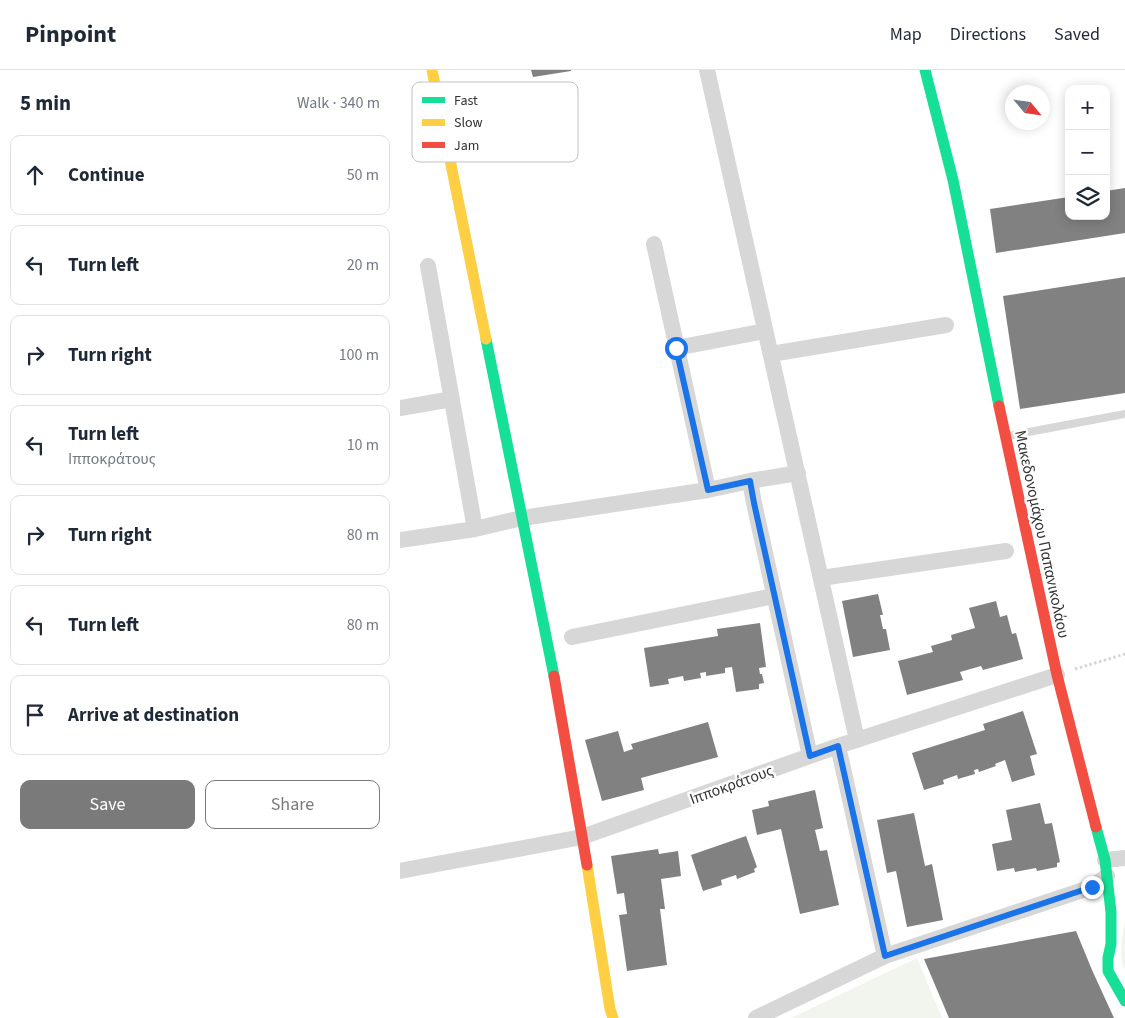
<!DOCTYPE html>
<html lang="en">
<head>
<meta charset="utf-8">
<style>
  :root { --surface:#fff; --page:#f6f6f7; --text:#1f2937; --muted:#747a83; --line:#e0e1e3; --accent:#7a7a7a }
  body { margin:0; font-family:"Source Sans 3",sans-serif; background:var(--page); color:var(--text) }
  .controls { position:absolute; right:15px; top:15px; display:grid; overflow:hidden; border-radius:10px; box-shadow:0 2px 12px #0003 }
  .controls button { width:45px; height:45px; display:grid; place-items:center; padding:0; border:0; border-bottom:1px solid var(--line); background:var(--surface); color:var(--text); font:25px sans-serif }
  .compass { position:absolute; left:605px; top:15px; width:45px; height:45px; border-radius:50%; background:var(--surface); box-shadow:0 2px 12px #0003; rotate:119deg }
  .stop { position:absolute; width:15px; height:15px; margin:-11px; border:4px solid #1a73e8; border-radius:50%; background:#fff }
  .stop.end { background:#1a73e8; border-color:#fff; box-shadow:0 1px 5px #0008 }
  .list { margin:0; padding:0; list-style:none }
  h2 { display:flex; justify-content:space-between; align-items:center; height:65px; margin:0; padding:0 20px; font-size:21px }
  h2 small { font-size:16px; font-weight:400; color:var(--muted) }
  .list li { display:grid; grid-template-columns:32px 1fr auto; gap:15px; align-items:center; box-sizing:border-box; height:80px; margin:0 10px 10px; padding:0 10px; border:1px solid var(--line); border-radius:10px }
  .list b { display:block; font-size:19px; white-space:nowrap }
  .list p { margin:0; font-size:16px; white-space:nowrap; color:var(--muted) }
  .list em { font-size:16px; font-style:normal; color:var(--muted) }
  .actions { display:flex; gap:10px; padding:15px 20px }
  .actions a { flex:1; padding:11px 0; border:1px solid var(--accent); border-radius:10px; text-align:center; font-size:18px; color:var(--accent) }
  .actions .main { background:var(--accent); color:#fff }
  .icon { flex:none; width:28px; height:28px; fill:none; stroke:currentColor; stroke-width:2; stroke-linecap:round; stroke-linejoin:round }
  .map { position:relative; flex:none; width:725px; height:948px; overflow:hidden }
  header { display:flex; align-items:center; gap:30px; box-sizing:border-box; height:70px; padding:0 25px; background:var(--surface); border-bottom:1px solid var(--line) }
  header strong { font-size:24px }
  nav { display:flex; gap:28px; margin-inline-start:auto; font-size:18px }
  main { display:flex }
  aside { flex:1; background:var(--surface) }
  .map>svg:first-child { display:block }
</style>
</head>
<body>
<header>
<strong>Pinpoint</strong>
<nav><a>Map</a><a>Directions</a><a>Saved</a></nav>
</header>
<main>
<aside>
<h2>5 min<small>Walk · 340 m</small></h2>
<ul class="list">
<li><svg class="icon" aria-label="ahead" viewBox="0 0 24 24"><path d="M12 20V5M6 11l6-6 6 6"/></svg><div><b>Continue</b></div><em>50 m</em></li>
<li><svg class="icon" aria-label="left" viewBox="0 0 24 24"><path d="M17 20v-9H6M10 6l-5 5 5 5"/></svg><div><b>Turn left</b></div><em>20 m</em></li>
<li><svg class="icon" aria-label="right" viewBox="0 0 24 24"><path d="M7 20v-9h11M14 6l5 5-5 5"/></svg><div><b>Turn right</b></div><em>100 m</em></li>
<li><svg class="icon" aria-label="left" viewBox="0 0 24 24"><path d="M17 20v-9H6M10 6l-5 5 5 5"/></svg><div><b>Turn left</b><p>Ιπποκράτους</p></div><em>10 m</em></li>
<li><svg class="icon" aria-label="right" viewBox="0 0 24 24"><path d="M7 20v-9h11M14 6l5 5-5 5"/></svg><div><b>Turn right</b></div><em>80 m</em></li>
<li><svg class="icon" aria-label="left" viewBox="0 0 24 24"><path d="M17 20v-9H6M10 6l-5 5 5 5"/></svg><div><b>Turn left</b></div><em>80 m</em></li>
<li><svg class="icon" aria-label="arrive" viewBox="0 0 24 24"><path d="M6 21V4h12l-3 4 3 4H6"/></svg><div><b>Arrive at destination</b></div></li>
</ul>
<div class="actions"><a class="main">Save</a><a>Share</a></div>
</aside>
<div class="map">
<svg width="725" height="948" viewBox="0 0 725 948">
  <rect width="100%" height="100%" fill="#fff"/>
  <path fill="#f1f5ed" d="M725,851V900C718,885 722,867 725,851Z
    M517,888L542,948H391Z"/>
  <path fill="#818181" d="M131,0H171V1L133,7Z
    M725,118V163L596,183L590,139L669,127V146H706V121Z
    M725,207V323L620,339L603,226Z
    M478,524L483,545H480L483,559H486L490,580L453,587L442,531Z
    M596,531L600,547L607,545L612,564L616,563L623,589L583,600L581,596L560,602L563,610L507,625L498,591L533,582L531,576L552,570L551,565L575,558L569,538Z
    M360,553L366,597L359,598L360,604H362L364,613L359,614V619L336,622L332,597L325,598V603L306,606V602L300,603L301,608L284,611L283,606L268,609L269,614L250,617L244,578L318,566L317,559Z
    M623,641L637,684L630,686L635,705L612,712L605,690L595,694L596,696L579,702L578,699L574,700L575,704L558,709L557,705L543,710L544,714L524,720L512,683L585,660L583,654Z
    M308,652L318,687L241,708L244,720L202,731L185,670L218,661L224,682L233,679L231,674Z
    M415,720L423,758L415,760L420,781L427,780L439,835L400,844L381,759L357,765L352,740L369,736L368,731Z
    M640,733L645,754L652,753L660,792L657,793V797L637,801L636,798L615,802L614,798L597,801L592,774L612,770L606,740Z
    M514,743L525,796L532,794L543,850L507,857L496,801L487,803L477,750Z
    M346,766L357,797L354,799L355,802L337,809L336,805L321,810L322,815L303,821L291,785Z
    M258,779L259,784L278,781L281,806L261,809L265,839H260L267,895L227,901L219,845L227,844L224,823L217,824L211,786Z
    M676,861L692,900L714,948H549L524,889Z"/>
  <g fill="none" stroke-linecap="round" stroke-linejoin="round">
    <path stroke="#d6d6d6" stroke-width="3" stroke-dasharray="2.5 2.5" stroke-linecap="butt" d="M675,599L725,584"/>
    <path stroke="#d7d7d7" stroke-width="8" d="M607,366L725,344"/>
    <path stroke="#d7d7d7" stroke-width="16" d="M307,0L457,670
      M254,174L308,420L350,411L354,433L410,686
      M28,196L75,459
      M276,278L365,261
      M371,284L546,255
      M0,338L52,329
      M350,411L398,403
      M0,470L75,459L122,448L308,420
      M421,508L606,481
      M172,567L374,526
      M438,676L485,886
      M705,790L725,788
      M0,801L182,767L438,676L657,605
      M356,948L485,886L692,817L707,806"/>
    <path stroke="#16e098" stroke-width="11" d="M525,0L553,110L599,336
      M86,269L154,606
      M696,757L705,790L711,842V874L708,888V901L725,931"/>
    <path stroke="#ffcf43" stroke-width="11" d="M32,0L86,269
      M187,795L210,939L213,948"/>
    <path stroke="#f24e42" stroke-width="11" d="M599,336L657,605L696,757
      M154,606L187,795"/>
  </g>
  <g fill="none" stroke-linecap="round" stroke-linejoin="round">
    <path stroke="#1a73e8" stroke-width="6" d="M276,278L308,420L350,411L354,433L410,686L438,676L485,886L692,817"/>
  </g>
  <g text-anchor="middle" stroke-width="5" stroke-linejoin="round" paint-order="stroke">
    <g font-size="16" fill="#333" stroke="#fff">
      <text transform="translate(643 464) rotate(78)" y="6">Μακεδονομάχου Παπανικολάου</text>
      <text transform="translate(331 714) rotate(-20)" y="6">Ιπποκράτους</text>
    </g>
  </g>
  <rect x="12" y="12" width="166" height="80" rx="8" fill="#fff" stroke="#c2c2c2" stroke-width="1"/>
  <rect x="22" y="27" width="23" height="6" fill="#16e098"/>
  <rect x="22" y="49" width="23" height="7" fill="#ffcf43"/>
  <rect x="22" y="72" width="23" height="6" fill="#f24e42"/>
  <g font-size="14" fill="#333">
    <text x="54" y="35">Fast</text>
    <text x="54" y="57">Slow</text>
    <text x="54" y="80">Jam</text>
  </g>
</svg>
<div class="controls">
<button>+</button>
<button>−</button>
<button><svg class="icon" aria-label="layers" viewBox="0 0 24 24"><path d="M12 4l9 5-9 5-9-5zM3 14l9 5 9-5"/></svg></button>
</div>
<svg class="compass" viewBox="-18 -18 36 36"><path d="M0-13l5 13h-10z" fill="#e53935"/><path d="M0 13l5-13h-10z" fill="#747a83"/></svg>
<div class="stop" style="left:276px;top:278px"></div>
<div class="stop end" style="left:692px;top:817px"></div>
</div>
</main>
</body>
</html>
